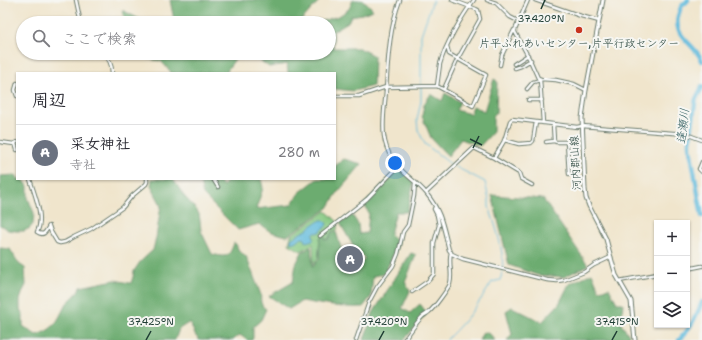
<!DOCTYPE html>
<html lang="ja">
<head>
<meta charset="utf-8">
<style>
  :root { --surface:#fff; --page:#f7f7f7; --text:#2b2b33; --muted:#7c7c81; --line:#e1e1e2; --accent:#ea580c }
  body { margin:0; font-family:"Shantell Sans","Klee One",sans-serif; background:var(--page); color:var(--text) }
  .controls { position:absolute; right:12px; bottom:12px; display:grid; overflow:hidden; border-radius:0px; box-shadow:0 1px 3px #0004 }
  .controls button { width:36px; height:36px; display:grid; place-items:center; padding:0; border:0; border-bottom:1px solid var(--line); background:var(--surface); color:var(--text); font:20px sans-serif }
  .you { position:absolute; left:395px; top:163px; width:14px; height:14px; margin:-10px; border:3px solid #fff; border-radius:50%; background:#1a73e8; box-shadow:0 0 0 6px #1a73e833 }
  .badge { display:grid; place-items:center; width:26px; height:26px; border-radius:50%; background:var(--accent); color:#fff; font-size:13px; font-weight:700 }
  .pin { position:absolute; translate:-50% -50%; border:2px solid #fff; box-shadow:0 1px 4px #0006 }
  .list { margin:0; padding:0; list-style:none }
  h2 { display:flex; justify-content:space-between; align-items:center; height:52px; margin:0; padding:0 16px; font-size:17px }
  h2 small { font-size:13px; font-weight:400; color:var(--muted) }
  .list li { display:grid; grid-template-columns:26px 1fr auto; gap:12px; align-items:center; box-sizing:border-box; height:56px; padding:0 16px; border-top:1px solid var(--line) }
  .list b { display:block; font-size:15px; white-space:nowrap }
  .list p { margin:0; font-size:13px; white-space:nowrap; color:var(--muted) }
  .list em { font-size:13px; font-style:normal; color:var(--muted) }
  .icon { flex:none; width:22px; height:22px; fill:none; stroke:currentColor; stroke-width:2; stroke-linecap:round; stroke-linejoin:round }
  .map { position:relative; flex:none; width:702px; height:340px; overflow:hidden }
  .search { position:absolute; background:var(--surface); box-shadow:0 1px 3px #0004; left:16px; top:16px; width:320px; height:44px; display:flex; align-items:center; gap:10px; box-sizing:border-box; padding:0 14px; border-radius:22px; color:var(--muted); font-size:15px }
  .panel { position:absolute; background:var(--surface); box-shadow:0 1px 3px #0004; left:16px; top:72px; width:320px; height:108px; border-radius:0px }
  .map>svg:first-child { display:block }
</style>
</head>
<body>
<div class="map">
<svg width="702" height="340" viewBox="0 0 702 340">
  <rect width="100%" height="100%" fill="#f6f6f2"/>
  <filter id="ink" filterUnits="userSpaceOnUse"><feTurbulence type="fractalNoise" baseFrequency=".025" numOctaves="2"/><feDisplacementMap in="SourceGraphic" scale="8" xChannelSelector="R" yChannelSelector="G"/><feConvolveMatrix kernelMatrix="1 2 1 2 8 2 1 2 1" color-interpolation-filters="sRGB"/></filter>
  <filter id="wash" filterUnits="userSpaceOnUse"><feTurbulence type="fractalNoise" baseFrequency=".012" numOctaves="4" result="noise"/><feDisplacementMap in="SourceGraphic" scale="16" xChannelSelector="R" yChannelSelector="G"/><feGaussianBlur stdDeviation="0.9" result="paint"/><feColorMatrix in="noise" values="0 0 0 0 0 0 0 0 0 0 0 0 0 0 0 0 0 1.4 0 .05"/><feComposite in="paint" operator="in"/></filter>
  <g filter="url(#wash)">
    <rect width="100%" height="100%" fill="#f0e5cc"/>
    <path fill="#85c881" stroke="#52825a" d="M326,211L338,222L337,230L332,231L328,239H324L325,234L320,238L318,258L314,264L313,244L301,251L289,244L291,235Z"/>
    <path fill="#6cac6f" stroke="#467452" d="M170,0H314L319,1L299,23H169L174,20Z
      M353,0C365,0 366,1 373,10L362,14L351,16L348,22L333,31V48H359L374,56L373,86L353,91L335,89V73H288L287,64L269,67L250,53L237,56L228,69L226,73H170L171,72L161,61L125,55L123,53H329V23H317L318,22L339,16L349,9Z
      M122,10L147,23H126Z
      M494,79L497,81L496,113L493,116V132L480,146L461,139L448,156L431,138L422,116L424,104L431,94L442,101L445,93L460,102L456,110L470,114L473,106L484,111Z
      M344,159L362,164L338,192L328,208L287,236L271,232L259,224L238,230L203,195L199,179H218L223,186L229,179H261L263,188L256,209L291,205L299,193L317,179H335V166Z
      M398,169L414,181L407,212H396L390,234L399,243L384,274L373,276L371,297L363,307C340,308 324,305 302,301L289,309L269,296L293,282L296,264L302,252L311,247L313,267L319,259L320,238L324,235V239L328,240L332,232H336L347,266L358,263L365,259L356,251L340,223L352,215L358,224L359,234L367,233L369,214L364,204Z
      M15,175L17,176V179H23L28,186V198L34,213L33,224L30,228L24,231H16L8,230L0,225V176Z
      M152,179H173L184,196L196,209L199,214L200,221L201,231L212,254C227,258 229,257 234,243L236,244L239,251L246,256L261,295C260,301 261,306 266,309L261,320L253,327V338L252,340H247L240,335L233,340H199L195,335L190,322L179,329L175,340H0V248L10,249L19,264L25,268L26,285L23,291L20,300V310L23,314V326L36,335C44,333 53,328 57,321C61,315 63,308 68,302C73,297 78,294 80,287L115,280L129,283H131L133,277L134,271L140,262L153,250L156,238L161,205L151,186Z
      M492,195L543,199L588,265L564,277L537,275L509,265Z
      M411,253L416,255L405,282L410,291L402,308L410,313L420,304L427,313L404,340H364L373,313Z
      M592,273L599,290L609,288L617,303H623L621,324L629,335L627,340H507L512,334L506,311L512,307L542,322L559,304L569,284Z
      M483,332L490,334L495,340H479Z"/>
    <path fill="#5ebadc" stroke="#3e7c88" d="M321,220H324L327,224C326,227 321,232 317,233L315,232L313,234L314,238L313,240L306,242L305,239L303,238C298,239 296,242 291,243V239C295,236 302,232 307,230C311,225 316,223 321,220Z"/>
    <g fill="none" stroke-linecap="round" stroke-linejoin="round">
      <path stroke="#5ebadc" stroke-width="1" d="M433,0L421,35V101L417,120L418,130L425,144L453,166
        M447,340L449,337C466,321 480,302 492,282L500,280C508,260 496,227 489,207V200L485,182L456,167"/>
      <path stroke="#5ebadc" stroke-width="4.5" d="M688,0C686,3 683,4 681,7C680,9 679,13 678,16C673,38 695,43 702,61
        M702,87L696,99L695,104L690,141V148L702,216
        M679,340C690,329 697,316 702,302"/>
    </g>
  </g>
  <g filter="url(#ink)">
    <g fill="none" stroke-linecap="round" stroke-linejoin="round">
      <defs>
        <path id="minor" d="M76,0L80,19L83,23
          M400,0C389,29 388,60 386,90C385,105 382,121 384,136C385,144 388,152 392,159C401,173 416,181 426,193C442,212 443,227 449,250L452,254L463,259L547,280L557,281L564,280L584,272L594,265L611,257
          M487,0L496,3L510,17L518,21
          M528,0L515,30V32L529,58L538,78L541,79L556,80L574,84L586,90
          M535,0L581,16L599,21
          M103,53C109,59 112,64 112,73
          M514,64L528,55
          M500,65L502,55L514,30
          M515,68L521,66L531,60
          M540,79L543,123
          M17,83L15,90L17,96
          M437,86C438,79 439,71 440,64C445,45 462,16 474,0
          M444,89L457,60L480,19L478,10L476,9L452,0
          M527,89L533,82L540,80
          M335,96H359L386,87L437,86L473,106L486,75L449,54L447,46
          M528,100H542
          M504,140L519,144L531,143L533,141L536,122
          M554,141L556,142H567L569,174
          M0,142L14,144L17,142
          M546,142L554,141L553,124
          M15,143L17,150
          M494,158L519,173L521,179L532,185
          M702,162L699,169L702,172
          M30,179C34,194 45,217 37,232C44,237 46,231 49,226L51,232L57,242L60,243L65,242L74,237L91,229L116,212L123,207L132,196L146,184L147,182V179
          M213,179L218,187
          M426,193L474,148L494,158L504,141L510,121L512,119L577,127L582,126L686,134L702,140
          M320,236L367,199L398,167
          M687,269L702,266
          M619,281L657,274
          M412,292L428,281L434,274V243L439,225L437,215L434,209L435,207
          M356,340L369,302L377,287L393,266L398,254L403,232L408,225L414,196L415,183
          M404,340C410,333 415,324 422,317C424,315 427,314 429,312C435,307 447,290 450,284C453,273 448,263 451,252"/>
        <path id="major" d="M603,0L586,90L582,118L585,189L586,198L589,206L606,239L613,265L616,275L631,301L635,340"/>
      </defs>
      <use href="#minor" stroke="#687869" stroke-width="4.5"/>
      <use href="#major" stroke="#687869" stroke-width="5"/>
      <use href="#minor" stroke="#fff" stroke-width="2.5"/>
      <use href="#major" stroke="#fff" stroke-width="3"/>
    </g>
  </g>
  <path fill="none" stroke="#1f3d34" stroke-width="1.5" d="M541,9L545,0M470,139L482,145M473,148L479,136M146,340L151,331M379,340L384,331M612,340L617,331"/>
  <circle fill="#c8321e" stroke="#f6f6f2" stroke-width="1.5" cx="579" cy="30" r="4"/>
  <g text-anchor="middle" stroke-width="4" stroke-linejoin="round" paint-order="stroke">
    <g font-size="11" fill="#1f3d34" stroke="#f6f6f2">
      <text x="579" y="47">片平ふれあいセンター,片平行政センター</text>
    </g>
    <g font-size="11" fill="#1f3d34" stroke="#f6f6f2">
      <text transform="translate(575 163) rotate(-93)" y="4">河内郡山線</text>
    </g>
    <g font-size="12" font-style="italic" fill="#2f5c5e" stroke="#f6f6f2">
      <text transform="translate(683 126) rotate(-84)" y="4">逢瀬川</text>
    </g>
  </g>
  <g font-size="10" text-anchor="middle" fill="#1f3d34" stroke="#f6f6f2" stroke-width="4" stroke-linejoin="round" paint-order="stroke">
    <text x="541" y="22">37.420°N</text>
    <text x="151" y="325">37.425°N</text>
    <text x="384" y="325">37.420°N</text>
    <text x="617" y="325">37.415°N</text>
  </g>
</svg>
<div class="controls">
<button>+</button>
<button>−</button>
<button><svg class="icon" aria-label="layers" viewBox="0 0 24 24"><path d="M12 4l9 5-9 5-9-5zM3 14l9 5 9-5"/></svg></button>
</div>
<div class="you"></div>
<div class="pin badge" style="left:350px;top:259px;background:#6b7280">A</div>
<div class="search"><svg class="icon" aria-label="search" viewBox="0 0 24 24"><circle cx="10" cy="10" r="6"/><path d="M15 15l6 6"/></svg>ここで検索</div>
<section class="panel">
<h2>周辺<small></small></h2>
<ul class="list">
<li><span class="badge" style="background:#6b7280">A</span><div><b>采女神社</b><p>寺社</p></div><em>280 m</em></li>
</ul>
</section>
</div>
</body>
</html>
